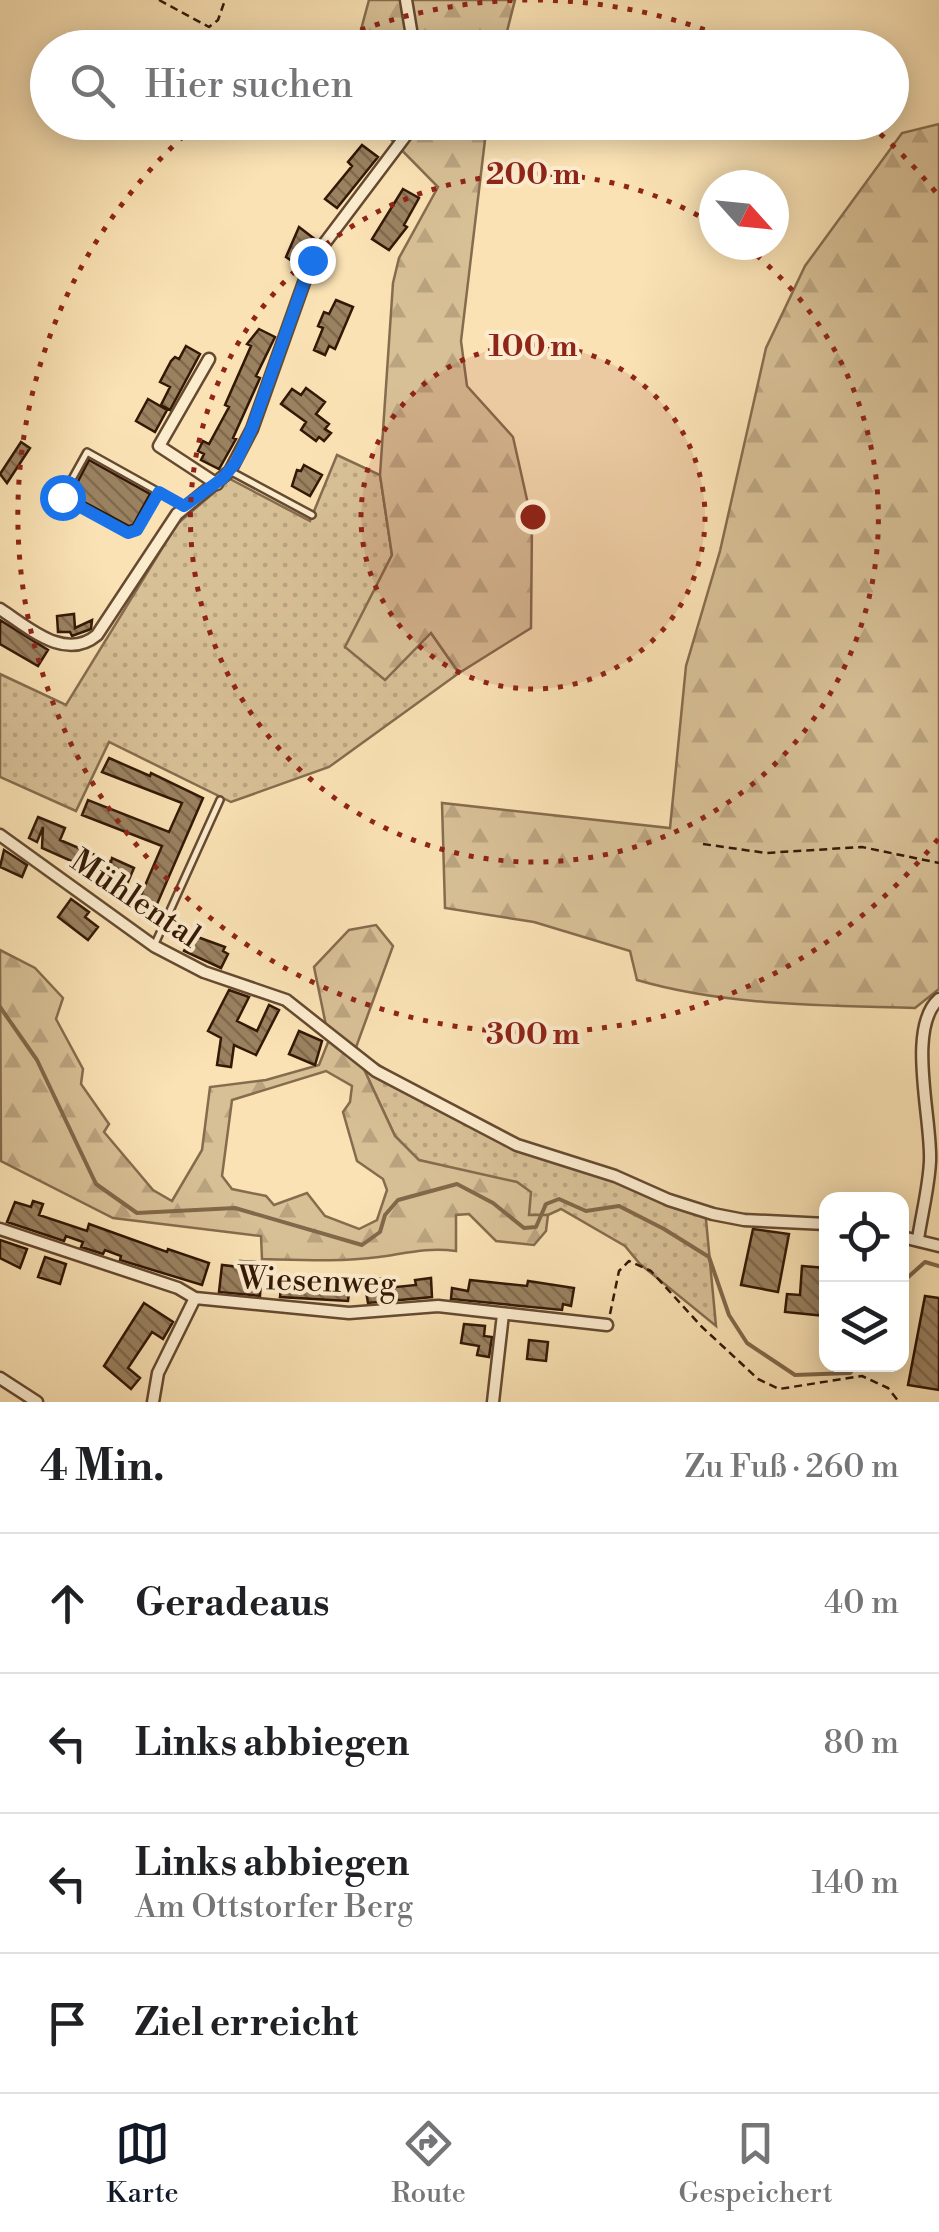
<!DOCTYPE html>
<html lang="de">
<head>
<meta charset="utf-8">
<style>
  :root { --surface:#fff; --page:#f2f2f2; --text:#202124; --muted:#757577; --line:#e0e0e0; --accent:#111827 }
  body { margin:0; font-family:"Libre Bodoni",serif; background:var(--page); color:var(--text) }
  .controls { position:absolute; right:30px; bottom:30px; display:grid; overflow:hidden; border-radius:20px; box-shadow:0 5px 25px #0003 }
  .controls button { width:90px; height:90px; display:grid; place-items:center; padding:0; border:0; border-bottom:2px solid var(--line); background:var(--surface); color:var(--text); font:50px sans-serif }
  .compass { position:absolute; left:699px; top:170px; width:90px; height:90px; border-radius:50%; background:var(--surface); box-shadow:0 5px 25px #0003; rotate:117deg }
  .stop { position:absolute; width:30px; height:30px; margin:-22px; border:8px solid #1a73e8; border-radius:50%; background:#fff }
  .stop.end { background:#1a73e8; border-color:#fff; box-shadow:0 2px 10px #0008 }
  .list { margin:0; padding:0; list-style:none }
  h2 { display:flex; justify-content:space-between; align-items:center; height:130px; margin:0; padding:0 40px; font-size:42px }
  h2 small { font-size:32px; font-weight:400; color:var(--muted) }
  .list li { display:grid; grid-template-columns:65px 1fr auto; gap:30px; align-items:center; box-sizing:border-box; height:140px; padding:0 40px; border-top:2px solid var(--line) }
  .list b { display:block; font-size:38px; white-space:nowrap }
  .list p { margin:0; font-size:32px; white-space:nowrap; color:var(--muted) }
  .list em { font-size:32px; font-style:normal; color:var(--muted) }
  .icon { flex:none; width:55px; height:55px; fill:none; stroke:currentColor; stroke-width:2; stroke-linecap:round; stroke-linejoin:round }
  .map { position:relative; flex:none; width:939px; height:1402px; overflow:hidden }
  .search { position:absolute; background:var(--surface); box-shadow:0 5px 25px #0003; left:30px; right:30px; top:30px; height:110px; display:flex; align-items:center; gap:25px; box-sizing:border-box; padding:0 35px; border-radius:55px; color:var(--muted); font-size:38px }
  .sheet { height:690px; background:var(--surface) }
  nav { display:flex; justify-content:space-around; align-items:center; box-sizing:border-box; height:140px; border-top:2px solid var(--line); background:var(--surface); font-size:28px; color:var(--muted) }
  nav a { display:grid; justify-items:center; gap:5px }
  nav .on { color:var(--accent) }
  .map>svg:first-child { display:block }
</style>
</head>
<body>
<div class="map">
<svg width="939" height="1402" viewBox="0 0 939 1402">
  <defs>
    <pattern id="grass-dots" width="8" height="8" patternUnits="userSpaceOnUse" patternTransform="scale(2.5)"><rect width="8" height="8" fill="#d8c096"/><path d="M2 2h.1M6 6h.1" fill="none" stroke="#baa480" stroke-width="1.8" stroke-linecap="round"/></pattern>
    <pattern id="forest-firs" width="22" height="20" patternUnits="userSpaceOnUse" patternTransform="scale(2.5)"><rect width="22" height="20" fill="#d8c096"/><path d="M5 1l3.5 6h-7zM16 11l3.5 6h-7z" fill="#baa480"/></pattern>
    <pattern id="building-back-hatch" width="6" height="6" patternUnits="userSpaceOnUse" patternTransform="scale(2.5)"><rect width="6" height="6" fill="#9a8160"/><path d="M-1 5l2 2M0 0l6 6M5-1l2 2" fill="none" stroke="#7e694d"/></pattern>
  </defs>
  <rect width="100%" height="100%" fill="#fae2b4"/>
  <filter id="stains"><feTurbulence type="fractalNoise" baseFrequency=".002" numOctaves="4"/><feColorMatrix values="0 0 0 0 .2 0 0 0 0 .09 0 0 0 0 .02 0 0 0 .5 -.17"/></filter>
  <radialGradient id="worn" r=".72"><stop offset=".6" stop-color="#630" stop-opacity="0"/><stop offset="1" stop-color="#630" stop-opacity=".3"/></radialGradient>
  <path fill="url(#grass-dots)" stroke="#866c4e" stroke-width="2.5" d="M337,455L380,475L392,555L346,647L431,633L459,673L329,767L231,802L109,742L76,811L0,777V674L66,705L177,524L230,479L310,521Z
    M355,1050L422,1092L519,1143L608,1170L705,1209L716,1326L640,1264L625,1246L561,1209L548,1215H529L456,1170L418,1160L395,1136Z"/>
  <path fill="url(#forest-firs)" stroke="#866c4e" stroke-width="2.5" fill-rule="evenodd" d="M369,0H515L503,47L356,48Z
    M375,123H487L461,341L467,386L513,437L532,522L531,628L459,673L431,633L385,680L345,647L392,555L380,475L393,283L399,258L438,187Z
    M939,124V989L915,1008C822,1005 726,1006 637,980L630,951L534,922L445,908L442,803L670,828L686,666L720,551L766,348L805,266L902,133Z
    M376,925L393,946L355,1050L395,1136L419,1160L517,1182L531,1192L529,1215H548L546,1231L534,1245L496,1241L469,1214L456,1215V1251C428,1247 407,1253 379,1257C340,1262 302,1260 262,1259L261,1236L113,1218L1,1161L0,950L35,968L63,998L56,1019L83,1069L81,1084L109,1124L104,1132L153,1190L172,1201L202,1150L210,1087L266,1080L319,1065L329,1040L314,967L349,930ZM326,1071L352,1086L350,1102L343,1112L357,1161L383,1179L387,1190L377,1220L359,1229L325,1216L307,1193L274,1205L266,1196L232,1189L222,1176L232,1100Z"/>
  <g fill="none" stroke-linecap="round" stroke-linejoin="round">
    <path stroke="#82684a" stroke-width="4" d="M0,1007L37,1060L96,1184L137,1213L235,1208L362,1245L380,1232L385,1215L398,1200L457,1184L493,1203L524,1228L536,1227L546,1204L559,1199L586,1211L619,1206L664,1229L709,1257L729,1315L747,1343L795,1375L850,1373L857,1364
      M902,1288L906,1279L925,1262L939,1266"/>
  </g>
  <path fill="url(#building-back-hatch)" stroke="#331805" stroke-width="2.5" d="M362,145L378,157L337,208L325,199L352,166L348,162Z
    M403,189L419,198L404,225L407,227L389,250L372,239Z
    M299,227L316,240L298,265L286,257Z
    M336,300L353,307L335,349L329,346L325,355L314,350L323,328L318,326L324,312L329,314Z
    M259,329L275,337L256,376L260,378L233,438L236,439L219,469L201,460L204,454L198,451L203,441L209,444L229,407L225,405L251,346L247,344Z
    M186,346L200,354L170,410L161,405L170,387L160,382L171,361L175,357L179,359Z
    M306,388L325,402L316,414L329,424L325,429L331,433L324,441L319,437L316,441L301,430L306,422L281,404L292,389L301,395Z
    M148,399L167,410L155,432L136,421Z
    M21,442L30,448L7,483L0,474Z
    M89,460L150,494L133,525L129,526L71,495Z
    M304,465L322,475L310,496L292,486L297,470L301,471Z
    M74,614L75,628L92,620L91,629L72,636L70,632H58L57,616Z
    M0,620L48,650L38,666L0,644Z
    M109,758L150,776L151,773L203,798L151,918L134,911L162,846L82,815L88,800L169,832L182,803L102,772Z
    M38,817L65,828L60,840L111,862L112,858L134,868L128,882L106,873L105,876L42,848L43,827L37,842L29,838Z
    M4,850L27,865L22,877L0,867Z
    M71,899L89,912L85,917L98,927L88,940L58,917Z
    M192,935L225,947L223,951L228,954L221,968L184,951Z
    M229,990L249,997L237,1021L257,1031L269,1005L279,1010L256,1055L234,1045L231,1067L217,1065L221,1038L208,1031Z
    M299,1031L322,1041L315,1065L289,1054Z
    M33,1201L43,1204L39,1215L87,1231L89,1224L167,1252L168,1249L209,1263L202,1285L120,1260L121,1256L105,1250L103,1254L81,1247L83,1242L66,1236L64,1241L7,1222L15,1202L31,1207Z
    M753,1229L789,1234L778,1292L741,1285Z
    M0,1240L27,1249L20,1268L0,1258Z
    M45,1257L66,1264L60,1284L38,1277Z
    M240,1261L255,1262L254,1277L261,1278L260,1296L219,1292L222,1265L240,1267Z
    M802,1266L826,1268V1316L785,1312L787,1294L800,1295Z
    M282,1276L343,1279V1283L350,1284L348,1301L280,1297Z
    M386,1278L387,1288L416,1285L415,1280L431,1278L432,1297L368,1303L364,1280Z
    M470,1280L527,1286L528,1281L574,1288L571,1306L563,1304L562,1310L451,1299L452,1288L468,1291Z
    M925,1296L939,1298V1390L908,1385Z
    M144,1303L173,1322L163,1339L152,1332L128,1368L140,1378L131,1389L104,1366Z
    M464,1324L485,1326L484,1336L492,1337L489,1357L477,1355L479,1346L461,1343Z
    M529,1340L548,1342L546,1361L527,1359Z"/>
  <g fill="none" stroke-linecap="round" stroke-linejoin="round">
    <defs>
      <path id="lane" d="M230,471L312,515
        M159,492L137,530L128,533L62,497L87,452L184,506
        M154,946L220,800"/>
      <path id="street" d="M406,0L414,48
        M209,359L159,446L217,484
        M0,609C28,627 65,662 97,635L177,514L230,471L252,429L312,260L416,122
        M0,835L154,946L204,972L286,1000L376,1071L517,1145L615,1176L669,1200L713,1214L744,1220L826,1224
        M0,1229L178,1288L195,1298L158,1373L153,1402
        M902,1237L939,1246
        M918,1239C922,1213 929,1186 930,1161C932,1119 906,1028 939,999
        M195,1298L349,1313L438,1306L607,1325
        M0,1378L37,1402
        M493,1402L503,1314"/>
    </defs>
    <use href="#lane" stroke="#654a31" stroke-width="10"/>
    <use href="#street" stroke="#654a31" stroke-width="15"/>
    <path stroke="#331805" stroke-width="2.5" stroke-dasharray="8 5" stroke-linecap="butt" d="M159,0L209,27L218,20L225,0
      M703,844L766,853L862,847L939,863
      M610,1314L619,1271L629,1261L651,1271L701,1326L758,1379L779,1389L862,1376L888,1388L899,1402"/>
    <use href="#lane" stroke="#fcecce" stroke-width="5"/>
    <use href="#street" stroke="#fcecce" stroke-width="10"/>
  </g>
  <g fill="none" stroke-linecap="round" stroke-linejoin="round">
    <path stroke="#1a73e8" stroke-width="12" d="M62,497L128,533L137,530L159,492L184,506L223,478L236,462L252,428L312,260"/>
  </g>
  <circle cx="533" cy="517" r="172" fill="#8f2418" fill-opacity=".12"/>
  <g fill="none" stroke="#8f2418" stroke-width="5" stroke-dasharray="5 10">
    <circle cx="533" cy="517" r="172"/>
    <path d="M745 246A344 344 0 1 1 713 224"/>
    <path d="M938 839A517 517 0 1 1 197 124M319 47A517 517 0 0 1 528 0M538 0A517 517 0 0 1 747 47M869 124A517 517 0 0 1 938 195"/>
  </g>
  <g text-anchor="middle" stroke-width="8" stroke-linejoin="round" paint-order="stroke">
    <g font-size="32" fill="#331805" stroke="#fcecce">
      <text transform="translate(136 898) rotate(34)" y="11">Mühlental</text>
      <text transform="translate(317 1280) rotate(2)" y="11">Wiesenweg</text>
    </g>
  </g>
  <circle cx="533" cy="517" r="15" fill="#8f2418" stroke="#fcecce" stroke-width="5"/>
  <g font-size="30" text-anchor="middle" font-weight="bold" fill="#8f2418" stroke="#fcecce" stroke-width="8" stroke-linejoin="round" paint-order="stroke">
    <text x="533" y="184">200 m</text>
    <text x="533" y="356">100 m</text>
    <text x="533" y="1044">300 m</text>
  </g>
  <rect width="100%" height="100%" filter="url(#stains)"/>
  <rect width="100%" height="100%" fill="url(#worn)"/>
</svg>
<div class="controls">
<button><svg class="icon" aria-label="locate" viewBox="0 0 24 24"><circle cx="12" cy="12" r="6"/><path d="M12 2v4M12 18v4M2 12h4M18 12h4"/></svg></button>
<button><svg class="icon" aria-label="layers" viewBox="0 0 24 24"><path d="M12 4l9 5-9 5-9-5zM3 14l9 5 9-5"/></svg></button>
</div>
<svg class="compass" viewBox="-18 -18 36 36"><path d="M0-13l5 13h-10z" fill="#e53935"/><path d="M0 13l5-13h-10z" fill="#757577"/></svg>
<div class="stop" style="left:62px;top:497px"></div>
<div class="stop end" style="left:312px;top:260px"></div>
<div class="search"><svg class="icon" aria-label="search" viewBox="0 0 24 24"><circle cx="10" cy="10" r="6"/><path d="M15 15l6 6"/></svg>Hier suchen</div>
</div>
<section class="sheet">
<h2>4 Min.<small>Zu Fuß · 260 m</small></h2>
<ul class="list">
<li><svg class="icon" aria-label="ahead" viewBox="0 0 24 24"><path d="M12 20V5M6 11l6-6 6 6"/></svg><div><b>Geradeaus</b></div><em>40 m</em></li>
<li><svg class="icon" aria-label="left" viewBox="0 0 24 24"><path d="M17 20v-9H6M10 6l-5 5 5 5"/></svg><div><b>Links abbiegen</b></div><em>80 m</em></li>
<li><svg class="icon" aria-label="left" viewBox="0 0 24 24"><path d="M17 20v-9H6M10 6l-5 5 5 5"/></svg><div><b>Links abbiegen</b><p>Am Ottstorfer Berg</p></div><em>140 m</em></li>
<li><svg class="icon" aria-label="arrive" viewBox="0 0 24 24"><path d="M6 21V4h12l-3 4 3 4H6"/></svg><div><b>Ziel erreicht</b></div></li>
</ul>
</section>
<nav>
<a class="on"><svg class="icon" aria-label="map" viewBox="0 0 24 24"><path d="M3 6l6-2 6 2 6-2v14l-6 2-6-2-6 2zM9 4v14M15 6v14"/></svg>Karte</a>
<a><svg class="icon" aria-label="directions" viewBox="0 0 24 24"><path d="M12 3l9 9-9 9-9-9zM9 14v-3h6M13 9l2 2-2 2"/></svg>Route</a>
<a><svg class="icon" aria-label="saved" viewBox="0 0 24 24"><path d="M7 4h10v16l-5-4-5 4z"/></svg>Gespeichert</a>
</nav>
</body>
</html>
